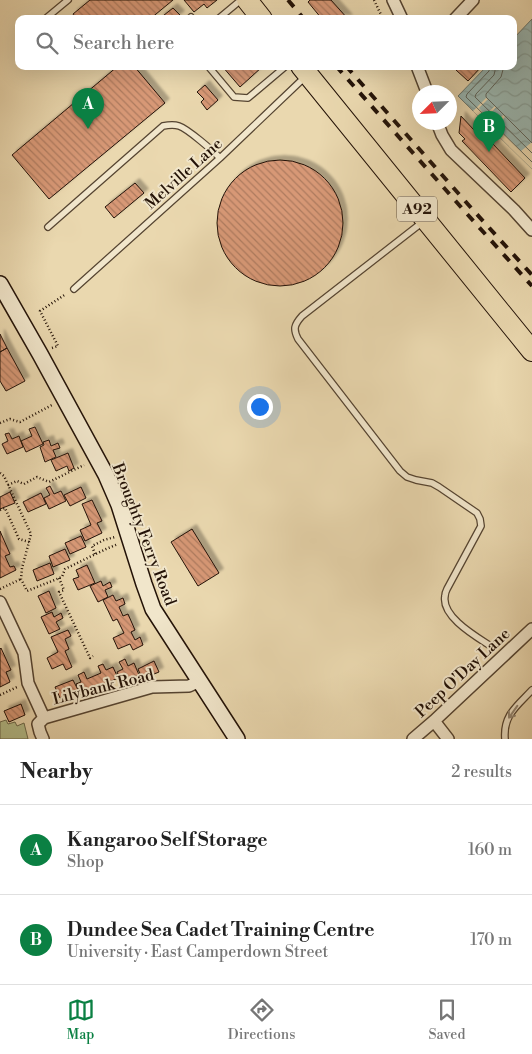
<!DOCTYPE html>
<html lang="en">
<head>
<meta charset="utf-8">
<style>
  :root { --surface:#fff; --page:#f2f2f2; --text:#222; --muted:#767676; --line:#e0e0e0; --accent:#0b8043 }
  body { margin:0; font-family:"Libre Bodoni",serif; background:var(--page); color:var(--text) }
  .compass { position:absolute; left:412px; top:85px; width:45px; height:45px; border-radius:50%; background:var(--surface); box-shadow:0 5px 20px #0002; rotate:246deg }
  .you { position:absolute; left:259px; top:406px; width:18px; height:18px; margin:-12px; border:4px solid #fff; border-radius:50%; background:#1a73e8; box-shadow:0 0 0 8px #1a73e833 }
  .badge { display:grid; place-items:center; width:32px; height:32px; border-radius:50%; background:var(--accent); color:#fff; font-size:16px; font-weight:700 }
  .pin { position:absolute; translate:-50% -41px; filter:drop-shadow(0 1px 2px #0008) }
  .pin::after { content:''; position:absolute; top:26px; width:18px; height:15px; background:inherit; clip-path:polygon(0 0,100% 0,50% 100%) }
  .list { margin:0; padding:0; list-style:none }
  h2 { display:flex; justify-content:space-between; align-items:center; height:65px; margin:0; padding:0 20px; font-size:21px }
  h2 small { font-size:16px; font-weight:400; color:var(--muted) }
  .list li { display:grid; grid-template-columns:32px 1fr auto; gap:15px; align-items:center; box-sizing:border-box; height:90px; padding:0 20px; border-top:1px solid var(--line) }
  .list b { display:block; font-size:19px; white-space:nowrap }
  .list p { margin:0; font-size:16px; white-space:nowrap; color:var(--muted) }
  .list em { font-size:16px; font-style:normal; color:var(--muted) }
  .icon { flex:none; width:28px; height:28px; fill:none; stroke:currentColor; stroke-width:2; stroke-linecap:round; stroke-linejoin:round }
  .map { position:relative; flex:none; width:532px; height:739px; overflow:hidden }
  .search { position:absolute; background:var(--surface); box-shadow:0 5px 20px #0002; left:15px; right:15px; top:15px; height:55px; display:flex; align-items:center; gap:12px; box-sizing:border-box; padding:0 18px; border-radius:10px; color:var(--muted); font-size:19px }
  .sheet { height:245px; background:var(--surface) }
  nav { display:flex; justify-content:space-around; align-items:center; box-sizing:border-box; height:70px; border-top:1px solid var(--line); background:var(--surface); font-size:14px; color:var(--muted) }
  nav a { display:grid; justify-items:center; gap:2px }
  nav .on { color:var(--accent) }
  .map>svg:first-child { display:block }
</style>
</head>
<body>
<div class="map">
<svg width="532" height="739" viewBox="0 0 532 739">
  <defs>
    <pattern id="water-waves" width="16" height="10" patternUnits="userSpaceOnUse" patternTransform="scale(1.25)"><rect width="16" height="10" fill="#9ab8b3"/><path d="M0 5q4-4 8 0t8 0" fill="none" stroke="#849d98"/></pattern>
    <pattern id="building-back-hatch" width="6" height="6" patternUnits="userSpaceOnUse" patternTransform="scale(1.25)"><rect width="6" height="6" fill="#d79876"/><path d="M-1 5l2 2M0 0l6 6M5-1l2 2" fill="none" stroke="#ae7b5f"/></pattern>
    <filter id="shadow"><feDropShadow dx="4.5" dy="-4.5" stdDeviation="1" flood-color="#0004"/></filter>
  </defs>
  <rect width="100%" height="100%" fill="#ead8af"/>
  <filter id="stains"><feTurbulence type="fractalNoise" baseFrequency=".004" numOctaves="4"/><feColorMatrix values="0 0 0 0 .2 0 0 0 0 .09 0 0 0 0 .02 0 0 0 .5 -.17"/></filter>
  <radialGradient id="worn" r=".72"><stop offset=".6" stop-color="#630" stop-opacity="0"/><stop offset="1" stop-color="#630" stop-opacity=".3"/></radialGradient>
  <path fill="#b5bf8c" stroke="#6c684a" d="M6,720L8,724L15,722L17,726L24,723L28,739H0V722Z"/>
  <path fill="url(#water-waves)" stroke="#6a766e" d="M532,19V169L458,96L487,66H513V39Z"/>
  <path fill="#ead8af" d="M486,98L488,99L479,108L485,115L495,106L496,107L487,118L494,124L503,115L505,117L497,127L521,151L532,142V169L473,111Z"/>
  <g fill="none" stroke-linecap="round" stroke-linejoin="round">
    <path stroke="#5e655d" stroke-width="1" d="M490,66L489,71L467,94L466,97L532,162
      M496,66L494,75L476,94L475,97L532,153
      M504,66L501,77L486,94V97L532,143"/>
  </g>
  <path fill="url(#building-back-hatch)" stroke="#231207" filter="url(#shadow)" d="M90,0H173L150,19H76L73,14Z
    M184,0H217L207,8L204,4L194,12Z
    M310,0H331L348,19H322L308,2Z
    M173,8L180,15L175,19H159Z
    M118,66H134L165,103L49,199L12,155Z
    M222,66H261L262,67L240,87Z
    M459,66H482L468,81L456,70Z
    M205,85L218,100L207,110L201,102L204,99L197,92Z
    M461,116L474,130L477,127L525,178L511,192L462,141L465,139L459,133Z
    M217 223a63 63 0 1 1 126 0a63 63 0 1 1-126 0Z
    M135,183L144,193L114,218L105,207Z
    M0,334L7,348L0,352Z
    M7,348L25,381L6,391L0,381V352Z
    M35,427L43,444L26,452L21,441L32,436L29,429Z
    M9,433L12,439L19,436L23,447L7,454L2,444L8,441L5,434Z
    M49,440L51,446L58,443L60,448L53,450L56,457L45,462L40,447L44,445L43,442Z
    M68,453L74,468L69,471L67,466L56,471L51,460Z
    M50,486L54,494L61,491L66,501L49,509L44,498L50,495L46,488Z
    M81,487L86,498L70,506L64,495Z
    M10,492L15,503L0,509V497Z
    M41,493L46,504L28,512L23,502Z
    M92,500L102,521L97,523L102,533L85,541L80,530L91,525L82,504Z
    M192,529L219,573L198,586L171,542Z
    M0,531L10,554L5,556L10,567L14,566L16,570L0,578Z
    M81,536L86,547L70,554L65,543Z
    M65,549L70,560L53,567L49,556Z
    M50,563L54,574L37,581L33,570Z
    M87,565L95,583L78,590L73,579L79,577L76,570Z
    M101,581L103,586L110,582L112,587L105,590L108,597L98,602L90,586Z
    M49,591L56,608L46,613L38,596Z
    M113,595L116,601L123,598L125,604L119,607L123,616L128,614L135,630L131,632L135,640L140,637L143,645L133,650L130,644L118,649L113,638L124,633L117,619L113,621L103,600Z
    M52,612L54,617L61,613L63,618L56,622L60,629L49,634L41,617Z
    M68,630L71,636L65,639L69,649L65,651L72,667L66,670L63,664L52,669L47,658L58,652L51,637Z
    M1,648L11,670L6,672L10,682L0,687V649Z
    M125,659L128,666L134,663L139,675L122,683L117,672L123,669L119,662Z
    M154,661L159,672L142,679L138,669Z
    M103,664L106,670L113,667L118,678L81,695L76,684L81,682L78,675L84,672L87,679L101,673L98,666Z
    M73,680L78,690L60,698L55,687Z
    M21,704L25,715L9,722L4,711Z"/>
  <g fill="none" stroke-linecap="round" stroke-linejoin="round">
    <defs>
      <path id="lane" d="M45,19L68,0
        M189,19L191,17
        M218,19L241,0
        M208,66L234,97L248,98L286,66
        M424,221L302,316C294,325 293,329 298,339L400,471L407,477L416,480L432,483L439,487L477,513L480,519L481,526L447,589C446,591 445,594 445,596C441,617 477,637 492,647
        M48,227L163,126C168,125 173,124 179,126C188,129 213,151 220,158
        M74,289L220,158L306,76
        M505,739C503,715 517,706 532,690"/>
      <path id="street" d="M393,0L402,19
        M455,19L473,0
        M417,66L427,92
        M437,122L442,135L451,150L514,210L532,230
        M0,602L24,653L28,683L44,718
        M434,721L448,739
        M43,739L40,732L38,724L44,718L152,687L189,686L200,681
        M413,739L434,721L532,629"/>
      <path id="secondary" d="M0,284L40,354L106,475L119,505L144,584L153,609L237,739"/>
      <path id="highway" d="M247,0L262,19
        M301,66L532,351"/>
    </defs>
    <use href="#lane" stroke="#554431" stroke-width="8"/>
    <use href="#street" stroke="#554431" stroke-width="14"/>
    <use href="#secondary" stroke="#231207" stroke-width="18"/>
    <use href="#highway" stroke="#231207" stroke-width="22"/>
    <path stroke="#231207" stroke-width="2.5" stroke-dasharray="1 2.5" stroke-linecap="butt" d="M374,0L383,19
      M417,99L420,107
      M52,348L58,346L40,311L66,294
      M0,423L10,419L20,422L52,405
      M0,473L4,476L31,534L29,542
      M8,485L17,481L24,484L37,477L49,482L84,465
      M0,510L5,508L19,539L29,542L22,568L21,579L27,591L62,577L65,569L106,549L118,544
      M95,554L92,546L104,540L115,537
      M59,578L64,590L59,592L90,658L93,656
      M0,589L21,579
      M0,695L17,687"/>
    <use href="#lane" stroke="#f1e6cb" stroke-width="5.5"/>
    <use href="#street" stroke="#f1e6cb" stroke-width="11"/>
    <use href="#secondary" stroke="#f1e6cb" stroke-width="15"/>
    <use href="#highway" stroke="#ead8af" stroke-width="20"/>
    <path stroke="#231207" stroke-width="4" stroke-dasharray="9 9" stroke-linecap="butt" d="M288,0L304,19
      M336,66L468,215L532,286
      M346,66L473,210L532,275"/>
  </g>
  <defs><path id="oneway-shaft" d="M-6 0H5M1.5-3L5.5 0L1.5 3" fill="none" stroke-width="1.6" stroke-linecap="round" stroke-linejoin="round" transform="scale(1.25)"/></defs>
  <use stroke="#948773" href="#oneway-shaft" transform="translate(513 712) rotate(125)"/>
  <g text-anchor="middle" stroke-width="4" stroke-linejoin="round" paint-order="stroke">
    <rect fill="#f1e6cb" stroke="#615242" stroke-width="1" x="397" y="196.5" width="40" height="25" rx="4"/>
    <g font-size="15" font-weight="bold" fill="#231207">
      <text x="417" y="214">A92</text>
    </g>
    <g font-size="16" fill="#231207" stroke="#f1e6cb">
      <text transform="translate(183 173) rotate(-42)" y="6">Melville Lane</text>
      <text transform="translate(145 534) rotate(69)" y="6">Broughty Ferry Road</text>
      <text transform="translate(462 672) rotate(-43)" y="6">Peep O'Day Lane</text>
      <text transform="translate(103 686) rotate(-14)" y="6">Lilybank Road</text>
    </g>
  </g>
  <rect width="100%" height="100%" filter="url(#stains)"/>
  <rect width="100%" height="100%" fill="url(#worn)"/>
</svg>
<svg class="compass" viewBox="-18 -18 36 36"><path d="M0-13l5 13h-10z" fill="#e53935"/><path d="M0 13l5-13h-10z" fill="#767676"/></svg>
<div class="you"></div>
<div class="pin badge" style="left:88px;top:129px">A</div>
<div class="pin badge" style="left:489px;top:152px">B</div>
<div class="search"><svg class="icon" aria-label="search" viewBox="0 0 24 24"><circle cx="10" cy="10" r="6"/><path d="M15 15l6 6"/></svg>Search here</div>
</div>
<section class="sheet">
<h2>Nearby<small>2 results</small></h2>
<ul class="list">
<li><span class="badge">A</span><div><b>Kangaroo Self Storage</b><p>Shop</p></div><em>160 m</em></li>
<li><span class="badge">B</span><div><b>Dundee Sea Cadet Training Centre</b><p>University · East Camperdown Street</p></div><em>170 m</em></li>
</ul>
</section>
<nav>
<a class="on"><svg class="icon" aria-label="map" viewBox="0 0 24 24"><path d="M3 6l6-2 6 2 6-2v14l-6 2-6-2-6 2zM9 4v14M15 6v14"/></svg>Map</a>
<a><svg class="icon" aria-label="directions" viewBox="0 0 24 24"><path d="M12 3l9 9-9 9-9-9zM9 14v-3h6M13 9l2 2-2 2"/></svg>Directions</a>
<a><svg class="icon" aria-label="saved" viewBox="0 0 24 24"><path d="M7 4h10v16l-5-4-5 4z"/></svg>Saved</a>
</nav>
</body>
</html>
